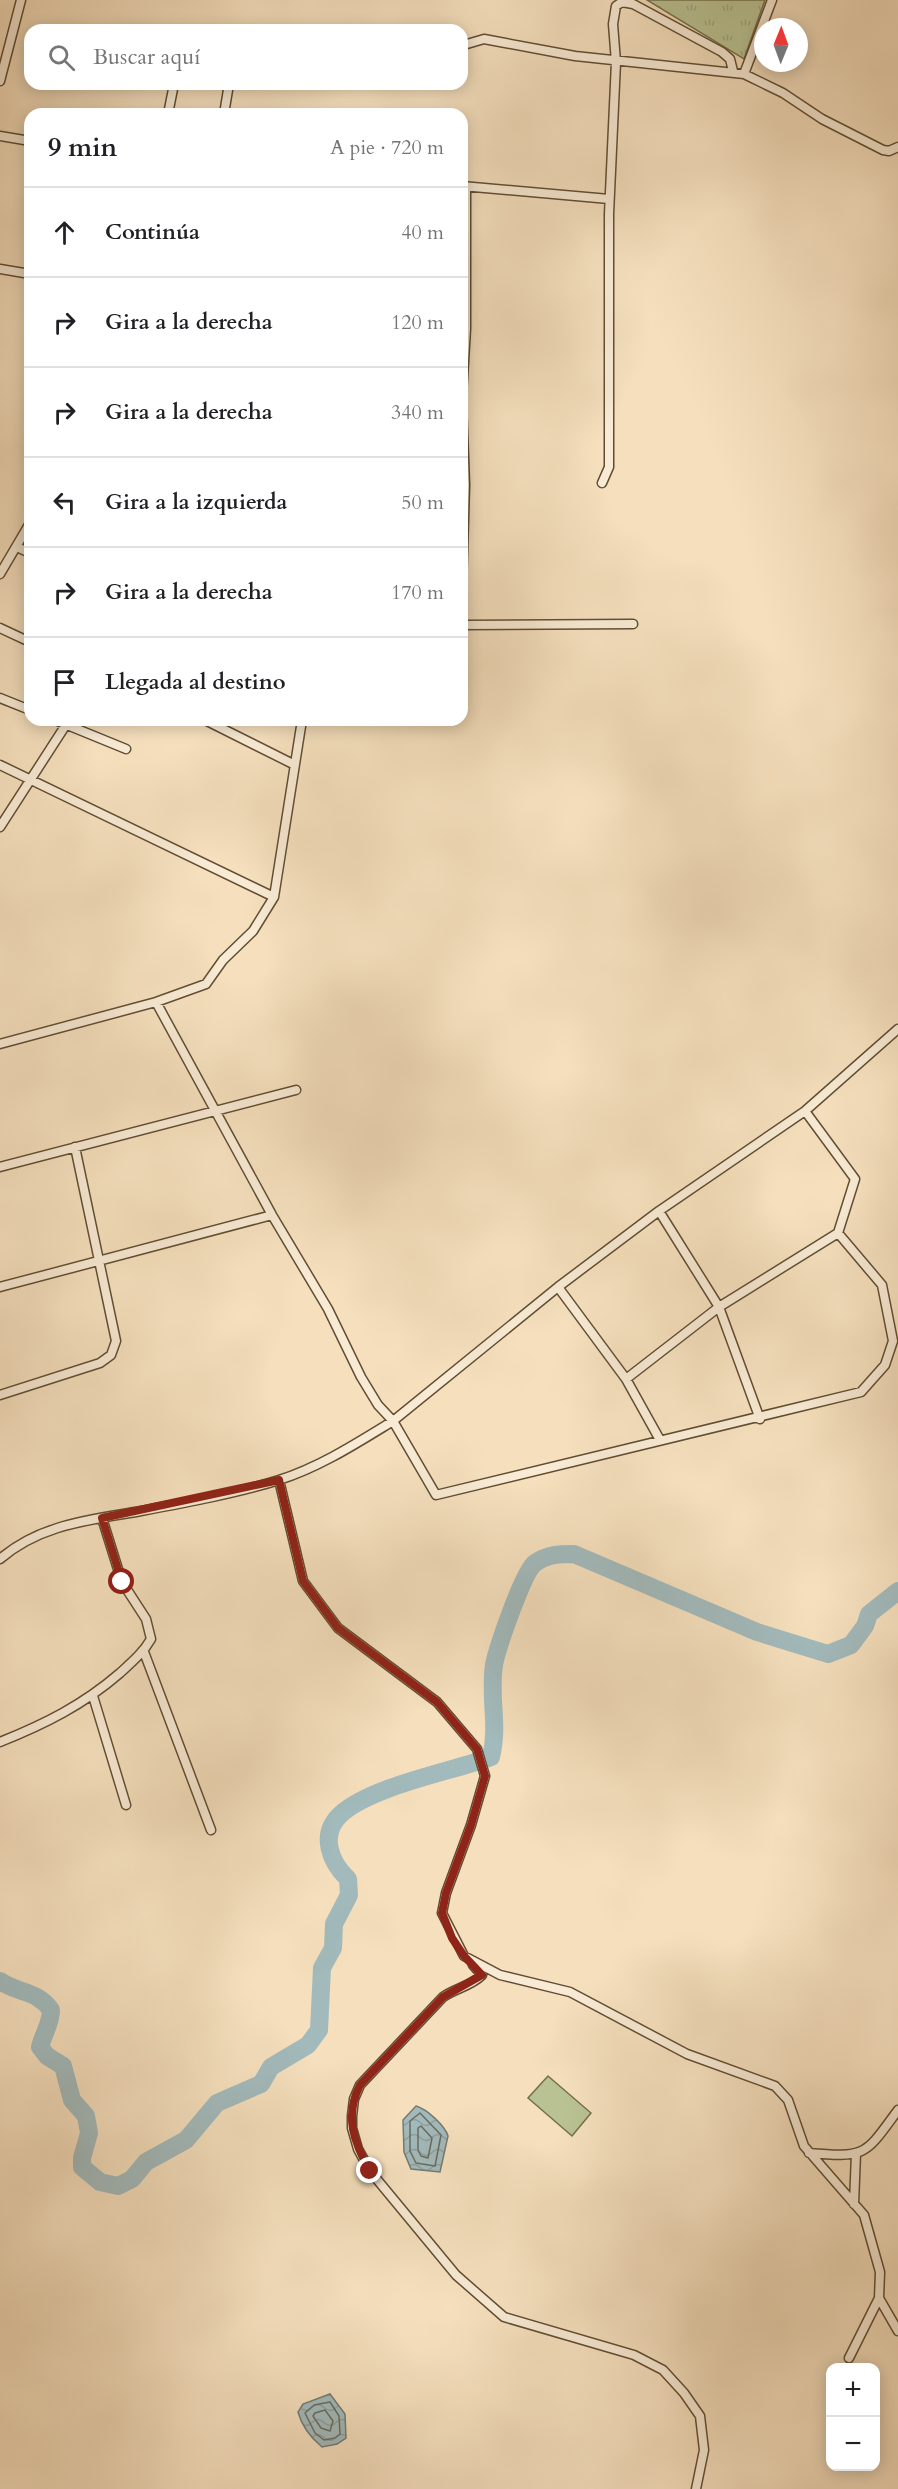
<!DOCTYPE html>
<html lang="es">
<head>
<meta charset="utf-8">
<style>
  :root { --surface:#fff; --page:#f6f6f6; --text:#202124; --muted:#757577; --line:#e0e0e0 }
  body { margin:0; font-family:Cardo,serif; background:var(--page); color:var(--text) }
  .controls { position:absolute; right:18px; bottom:18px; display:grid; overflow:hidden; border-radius:12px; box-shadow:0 3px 15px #0003 }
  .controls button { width:54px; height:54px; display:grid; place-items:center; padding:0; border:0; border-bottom:2px solid var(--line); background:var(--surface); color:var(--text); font:30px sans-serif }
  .compass { position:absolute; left:754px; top:18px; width:54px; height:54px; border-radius:50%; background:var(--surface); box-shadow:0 3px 15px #0003; rotate:1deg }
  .stop { position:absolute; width:18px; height:18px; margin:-14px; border:4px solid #8f2418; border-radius:50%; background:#fff }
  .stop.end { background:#8f2418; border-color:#fff; box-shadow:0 2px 6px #0008 }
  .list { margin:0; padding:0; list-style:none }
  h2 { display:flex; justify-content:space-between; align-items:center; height:78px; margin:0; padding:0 24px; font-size:26px }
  h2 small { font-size:20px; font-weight:400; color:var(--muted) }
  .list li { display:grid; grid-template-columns:39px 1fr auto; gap:18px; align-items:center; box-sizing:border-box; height:90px; padding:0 24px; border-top:2px solid var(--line) }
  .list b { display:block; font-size:22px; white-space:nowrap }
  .list em { font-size:20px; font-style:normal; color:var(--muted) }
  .icon { flex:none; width:33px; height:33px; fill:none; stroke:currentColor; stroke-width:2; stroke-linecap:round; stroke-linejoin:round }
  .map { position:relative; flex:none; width:898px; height:2489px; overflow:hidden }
  .search { position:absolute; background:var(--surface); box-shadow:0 3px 15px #0003; left:24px; top:24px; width:444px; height:66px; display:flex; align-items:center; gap:15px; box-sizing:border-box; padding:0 21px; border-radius:18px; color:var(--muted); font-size:22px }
  .panel { position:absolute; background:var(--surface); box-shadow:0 3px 15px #0003; left:24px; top:108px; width:444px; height:618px; border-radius:18px }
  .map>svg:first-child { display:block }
</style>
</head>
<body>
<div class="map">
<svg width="898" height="2489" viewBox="0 0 898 2489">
  <defs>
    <pattern id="grass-tufts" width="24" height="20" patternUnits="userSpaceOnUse" patternTransform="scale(1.5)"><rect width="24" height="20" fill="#b9c293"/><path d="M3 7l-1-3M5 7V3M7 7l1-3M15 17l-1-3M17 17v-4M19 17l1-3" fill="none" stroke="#9fa67d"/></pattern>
    <pattern id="water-waves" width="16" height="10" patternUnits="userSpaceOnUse" patternTransform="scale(1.5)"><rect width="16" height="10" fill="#a2babc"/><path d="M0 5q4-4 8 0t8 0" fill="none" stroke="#8c9fa0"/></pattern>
  </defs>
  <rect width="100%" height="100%" fill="#f5dfbd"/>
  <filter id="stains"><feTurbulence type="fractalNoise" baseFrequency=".00333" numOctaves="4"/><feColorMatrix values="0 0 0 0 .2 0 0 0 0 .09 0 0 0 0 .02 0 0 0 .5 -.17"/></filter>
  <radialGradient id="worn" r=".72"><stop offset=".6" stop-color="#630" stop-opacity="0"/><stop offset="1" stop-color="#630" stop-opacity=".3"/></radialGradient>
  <path fill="url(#grass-tufts)" stroke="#74704b" stroke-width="1.5" d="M647,0H765L744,59Z"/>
  <path fill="#b9c293" stroke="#74704b" stroke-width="1.5" d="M548,2076L591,2113L572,2136L528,2098Z"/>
  <path fill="url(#water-waves)" stroke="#747b72" stroke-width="1.5" d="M416,2106C427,2109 445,2126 448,2136L440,2172L411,2169L404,2152L403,2120Z
    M330,2394L345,2414L346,2438L337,2444L322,2447C310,2437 302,2427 298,2412L303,2404Z"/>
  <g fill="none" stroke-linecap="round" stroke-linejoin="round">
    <path stroke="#696c60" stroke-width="1.5" d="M420,2113L441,2135L435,2166L416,2163L410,2151V2121Z
      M421,2126L432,2138L428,2158L421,2156L418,2150V2128Z
      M330,2402L339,2416L340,2434L335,2438L324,2440L315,2433L305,2413L314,2405Z
      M325,2410L333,2421L330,2431L321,2428L313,2416L315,2413Z"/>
    <path stroke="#a2babc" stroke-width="18" d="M0,1981C19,1994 37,1990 51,2010C51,2024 43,2034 40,2047L47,2056L63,2066L72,2100L86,2116L89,2133L82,2158V2167L100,2182L118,2186L132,2179L146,2162L186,2140L217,2103L261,2084L271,2067L308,2045L319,2030L322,1968L333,1948L334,1924L349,1895L348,1879C330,1862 319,1834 341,1814C372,1786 450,1772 491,1757C499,1725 489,1697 494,1665C497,1649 523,1572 535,1563C548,1554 559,1554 574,1554L757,1632L828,1654L851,1645L865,1626L869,1614L898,1591"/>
    <defs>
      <path id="minor" d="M467,44L484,39L575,56L744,74L783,93L822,119L883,150L889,151L898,147
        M744,74L772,0
        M0,81L21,0
        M168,114L174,84
        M224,114L229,84
        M0,136L30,141
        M462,186L609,199
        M0,269L30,274
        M462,395L466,329V187
        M462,403L465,485L462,586
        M30,473V484
        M602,483L609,467V214L616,62L613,24L616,6L622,2L633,4L722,52L730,59L733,71
        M17,547L30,553
        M0,574L30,523
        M462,625L633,624
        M0,628L30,642
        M0,698L30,710
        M55,720L126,749
        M205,720L293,764
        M0,765L274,897
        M0,827L69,720
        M156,1002L272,1215L328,1309L361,1377L378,1405L393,1421L436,1495L861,1392L885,1365L893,1341L882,1285L838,1233
        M0,1044L156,1002L206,984L223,960L253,931L274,897L302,720
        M0,1167L296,1090
        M659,1211L719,1307L760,1419
        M0,1287L272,1215
        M558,1287L626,1379L660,1440
        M626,1379L719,1307L838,1233L855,1179L805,1111
        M0,1395L100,1363L111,1355L116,1341L75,1147
        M279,1480L303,1581L338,1628L437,1702L477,1749L485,1776L471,1825L446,1893L442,1913L464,1956L500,1975L570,1992L687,2054L775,2086L788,2100L804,2146L864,2215L880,2272L879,2298L898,2331
        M0,1559C41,1524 90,1520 141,1511C184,1503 238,1493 279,1480C320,1467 357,1443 393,1421L558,1287L659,1211L805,1111L898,1029
        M144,1652L211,1830
        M93,1696L126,1805
        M0,1742C45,1724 83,1705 120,1673C132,1662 143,1653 151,1639L146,1619L122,1582L102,1518
        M473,1965L482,1975C471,1986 456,1988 443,1997L360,2085L354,2099L352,2116V2128L358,2149L370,2171L456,2275L504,2317L634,2355L663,2370L684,2393L700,2416L704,2450L696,2489
        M809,2153C867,2158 865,2155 898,2110
        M854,2204L856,2153
        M849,2358L879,2298"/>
    </defs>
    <use href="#minor" stroke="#614e32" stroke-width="11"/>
    <use href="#minor" stroke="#f8ead4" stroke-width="8"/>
  </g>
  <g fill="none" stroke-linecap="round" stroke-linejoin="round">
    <path stroke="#8f2418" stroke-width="8" d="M122,1582L102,1518L279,1480L303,1581L338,1628L437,1702L477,1749L485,1776L471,1825L446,1893L442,1913L452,1938L464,1956L482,1975L443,1997L360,2085C344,2116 354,2143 370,2171"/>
  </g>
  <rect width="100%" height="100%" filter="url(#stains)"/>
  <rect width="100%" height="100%" fill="url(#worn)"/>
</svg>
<div class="controls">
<button>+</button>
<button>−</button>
</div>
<svg class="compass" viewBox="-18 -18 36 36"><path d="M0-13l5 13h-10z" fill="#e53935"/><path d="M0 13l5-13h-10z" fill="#757577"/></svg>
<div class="stop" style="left:122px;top:1582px"></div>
<div class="stop end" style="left:370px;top:2171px"></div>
<div class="search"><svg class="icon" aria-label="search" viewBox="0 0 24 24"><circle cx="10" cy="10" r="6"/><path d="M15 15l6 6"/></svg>Buscar aquí</div>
<section class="panel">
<h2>9 min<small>A pie · 720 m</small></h2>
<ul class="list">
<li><svg class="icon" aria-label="ahead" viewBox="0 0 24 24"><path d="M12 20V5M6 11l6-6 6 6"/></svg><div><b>Continúa</b></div><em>40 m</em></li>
<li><svg class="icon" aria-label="right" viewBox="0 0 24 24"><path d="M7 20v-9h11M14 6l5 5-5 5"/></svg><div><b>Gira a la derecha</b></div><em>120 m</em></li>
<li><svg class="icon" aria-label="right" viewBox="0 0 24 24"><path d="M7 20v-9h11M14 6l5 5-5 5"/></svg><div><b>Gira a la derecha</b></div><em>340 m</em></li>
<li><svg class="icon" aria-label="left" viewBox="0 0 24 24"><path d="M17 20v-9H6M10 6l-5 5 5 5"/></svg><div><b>Gira a la izquierda</b></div><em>50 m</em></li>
<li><svg class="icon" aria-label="right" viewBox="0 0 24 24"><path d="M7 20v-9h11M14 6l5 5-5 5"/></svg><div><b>Gira a la derecha</b></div><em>170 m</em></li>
<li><svg class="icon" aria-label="arrive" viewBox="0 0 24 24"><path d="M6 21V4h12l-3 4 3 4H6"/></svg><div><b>Llegada al destino</b></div></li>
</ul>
</section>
</div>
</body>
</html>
